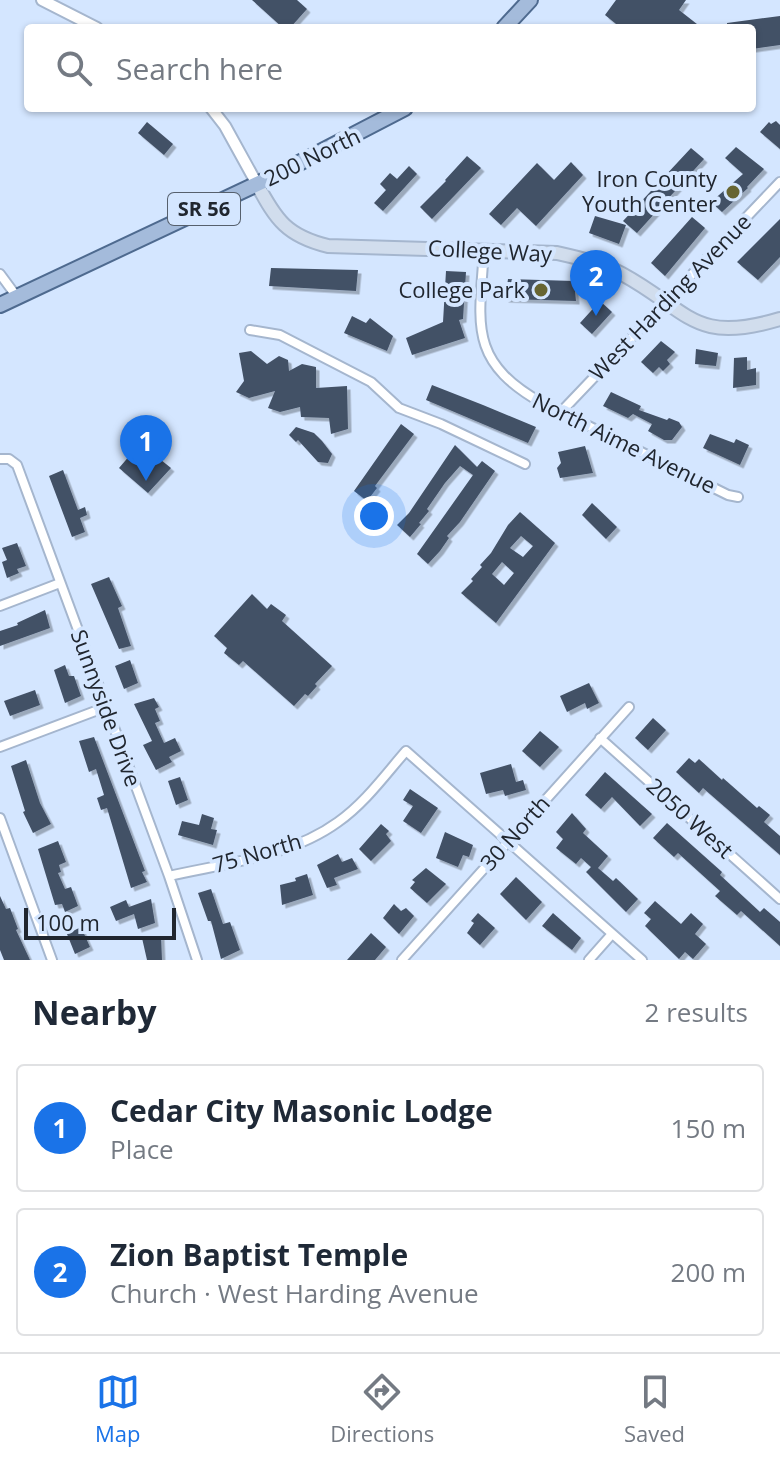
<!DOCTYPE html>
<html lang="en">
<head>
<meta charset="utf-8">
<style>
  :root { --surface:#fff; --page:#f6f6f7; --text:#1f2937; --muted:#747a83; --line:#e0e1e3; --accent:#1a73e8 }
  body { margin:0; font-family:"Open Sans",sans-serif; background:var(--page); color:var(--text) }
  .scale { position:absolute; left:24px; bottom:20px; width:152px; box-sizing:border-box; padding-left:8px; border:4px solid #20262f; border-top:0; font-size:22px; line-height:28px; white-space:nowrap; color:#20262f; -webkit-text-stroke:6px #d4e6ff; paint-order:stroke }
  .you { position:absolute; left:374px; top:516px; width:28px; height:28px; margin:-20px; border:6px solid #fff; border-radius:50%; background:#1a73e8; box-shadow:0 0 0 12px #1a73e833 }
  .badge { display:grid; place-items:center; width:52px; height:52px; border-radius:50%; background:var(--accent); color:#fff; font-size:26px; font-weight:700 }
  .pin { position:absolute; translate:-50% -66px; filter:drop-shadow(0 2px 4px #0008) }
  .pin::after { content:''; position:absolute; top:42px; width:28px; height:24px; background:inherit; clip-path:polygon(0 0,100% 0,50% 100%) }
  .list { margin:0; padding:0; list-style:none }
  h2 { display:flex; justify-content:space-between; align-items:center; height:104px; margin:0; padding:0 32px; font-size:34px }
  h2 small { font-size:26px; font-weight:400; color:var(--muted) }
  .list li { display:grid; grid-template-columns:52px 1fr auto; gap:24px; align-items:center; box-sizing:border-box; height:128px; margin:0 16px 16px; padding:0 16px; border:2px solid var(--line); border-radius:8px }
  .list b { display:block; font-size:30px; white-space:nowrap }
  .list p { margin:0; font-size:26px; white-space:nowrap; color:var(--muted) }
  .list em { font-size:26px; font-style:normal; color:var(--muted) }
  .icon { flex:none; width:44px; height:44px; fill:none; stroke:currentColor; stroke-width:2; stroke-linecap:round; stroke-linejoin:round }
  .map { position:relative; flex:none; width:780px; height:960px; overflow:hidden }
  .search { position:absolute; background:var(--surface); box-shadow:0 2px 6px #0004; left:24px; right:24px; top:24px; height:88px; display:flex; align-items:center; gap:20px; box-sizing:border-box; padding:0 28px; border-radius:8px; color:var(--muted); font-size:30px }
  .sheet { height:392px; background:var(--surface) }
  nav { display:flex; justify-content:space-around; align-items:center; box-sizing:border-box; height:112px; border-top:2px solid var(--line); background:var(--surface); font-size:22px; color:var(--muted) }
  nav a { display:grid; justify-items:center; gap:4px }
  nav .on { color:var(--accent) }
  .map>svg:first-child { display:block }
</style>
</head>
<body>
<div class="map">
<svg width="780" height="960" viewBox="0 0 780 960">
  <defs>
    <filter id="shadow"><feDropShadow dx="3.5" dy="3.5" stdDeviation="0" flood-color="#0004"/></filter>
  </defs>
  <rect width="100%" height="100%" fill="#d4e6ff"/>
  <path fill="#435166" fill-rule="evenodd" filter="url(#shadow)" d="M252,0H297L307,9L290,28H283Z
    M616,0H686L679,10L702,28H621L605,15Z
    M780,16V45L752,49V28H727V23Z
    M776,121L780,125V149L760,132L769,122L771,124Z
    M147,122L173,144L164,155L138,133Z
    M736,147L764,169L747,187L748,188L722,212L711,202L743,174L725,158Z
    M691,148L704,159L637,233L623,221Z
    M467,156L481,168L432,219L420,207L446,181L445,180Z
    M571,162L583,175L536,226L517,208L501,225L489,214L537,163L554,180Z
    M409,166L417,174L383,211L374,203L386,190L380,184L390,173L397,179Z
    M595,216L626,225L619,244L589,233Z
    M692,217L705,228L665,276L651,263Z
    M780,219V257L758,280L737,262Z
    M271,268L358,270L356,291L269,286Z
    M446,271L466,272L463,319L459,320L465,338L412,355L406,338L443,322Z
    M508,279L574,281L576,301L505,299Z
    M600,301L612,312L592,334L580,323Z
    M352,316L366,323L370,318L393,336L387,351L344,333Z
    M661,341L675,352L667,360L670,364L663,371L659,367L653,373L641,362Z
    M696,349L718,353L716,366L695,364Z
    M251,351L267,364L279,356L288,360L289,371L302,364L316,367V388L347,386L348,429L331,434L329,418L301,417L300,407L280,412L268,408L275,391L249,398L236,392L244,381L239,353Z
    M747,357V370L756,368V385L733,388L734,358Z
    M432,385L483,405L536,427L528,443L426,400Z
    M611,392L641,406L639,410L667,420L669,418L679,422L682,427L672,440H664L648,431L652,424L633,414L628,418L603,406Z
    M401,424L414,434L375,486L377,488L367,501L354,491Z
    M296,427L314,433L322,441L332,454L328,463L318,462L298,440L296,442L289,435Z
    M710,434L734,443L736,439L749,445L740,465L703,448Z
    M455,445L477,467L482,461L495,471L460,522L447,536L449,538L440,551L428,564L417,554L473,475L460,466L445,483L427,509L429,511L419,523L421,524L410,537L397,525L409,513Z
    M585,446L593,473L560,478L557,468L561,463L558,452Z
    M131,454L145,467L156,456L171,468L148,493L119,468Z
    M63,470L78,510L85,507L87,515L80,518L85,532L72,537L49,476Z
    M592,503L617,527L606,539L582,515Z
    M520,512L555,543L496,623L461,593L473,581L471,579L482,567L480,565L491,553L508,525ZM521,536L533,546L523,557L510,548ZM502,562L514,573L504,585L492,574Z
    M17,543L26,566L17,569L19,573L7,578L2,562L7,560L2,548Z
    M109,577L122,606L118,608L131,646L119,649L91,584Z
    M252,594L267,609L271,604L286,615L282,621L332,666L315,684L317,686L308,696L305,694L294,706L243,661L239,665L224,653L227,648L214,636Z
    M45,610L50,628L0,646V631L18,625L17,623Z
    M130,660L138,683L124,689L115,666Z
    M65,665L69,676H74L81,696L65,703L54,670Z
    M589,683L599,703L587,709L585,703L567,712L560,696Z
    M35,690L40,705L10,716L4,701Z
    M154,698L159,707L155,709L160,721L155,723L164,743L175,738L181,751L169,757L172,762L156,770L143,745L152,741L134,704Z
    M653,718L666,730L648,750L635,738Z
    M540,731L559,747L540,767L522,751Z
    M94,737L145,871L142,872L147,882L131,888L107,808L101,810L97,798L104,795L96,769L89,772L79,741Z
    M689,758L695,763L699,759L722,780L723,778L757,808L759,806L770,815L764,822L780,836V855L703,788L699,793L676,772Z
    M26,760L40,803L51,824L33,833L23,812L25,811L11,766Z
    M511,764L516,782L523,780L526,790L505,796L503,790L486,794L480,773Z
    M605,772L652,814L640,826L612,797L601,809L585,795Z
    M180,777L188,800L176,805L168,781Z
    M410,789L438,808L421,833L403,821L413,806L403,800Z
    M572,813L586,829L583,833L608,856L598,868L613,881L616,878L638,899L626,912L586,872L591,867L581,858L576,864L556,848L563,839L556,832Z
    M202,814L214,818L211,829L217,830L213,845L178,835L182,821L199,825Z
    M667,823L722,872L720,875L760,912L764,908L780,922V946L741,911L737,915L715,896L720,891L678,853L674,857L653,838Z
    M381,824L389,831L386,834L391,841L371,861L359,849Z
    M445,832L473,845L469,857L463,855L458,867L436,858Z
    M58,841L66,862L59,865L61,872L58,873L65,889L71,887L78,906L65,912L62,904L55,905L38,849Z
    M338,854L342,862L352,858L358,869L334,878L337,885L327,888L317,865Z
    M426,868L446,884L427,903L410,888L415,882L412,880Z
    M307,874L313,895L282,905L280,885L296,881L295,878Z
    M516,877L542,902L526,920L500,894Z
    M211,889L223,924L230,922L240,950L221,959L211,921H208L198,893Z
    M0,896L6,909L10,908L18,929L16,930L30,960H4L0,950Z
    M151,899L155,923L138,929L134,914L116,921L110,907L126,900L129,907Z
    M655,901L681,924L691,913L703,924L695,934L706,944L693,959L685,952L679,959L645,926L651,919L644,913Z
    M394,904L401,911L406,908L414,916L399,934L383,918Z
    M478,913L495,928L480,945L467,933L474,923L471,921Z
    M553,913L581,938L572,950L542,926Z
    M81,927L90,947L75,954L67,934Z
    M371,933L386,947L375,960H347Z
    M161,936L162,960H147L142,938Z"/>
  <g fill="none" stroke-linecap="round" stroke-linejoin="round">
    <defs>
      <path id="minor" d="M484,250C479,325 468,361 542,403L728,495L738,497
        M0,274L17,297
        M250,330L280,335L371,382L399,408L441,424L525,464
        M560,413L780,182
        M0,459H9L17,465L169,876L197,960
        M0,606L60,583
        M600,738L780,899
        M0,747L106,707
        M0,818L52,960
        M169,876C226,863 290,857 338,822C365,803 385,775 406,751L642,960
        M402,960L629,707
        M589,960L612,934"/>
      <path id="tertiary" d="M42,0L97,28
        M211,108L225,126L257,184"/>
      <path id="secondary" d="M257,184C276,220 287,236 328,246L557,253C579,258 602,263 622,274C690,311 693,345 780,319"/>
      <path id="primary" d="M504,28L530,0
        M0,305L274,176L405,108"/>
    </defs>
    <use href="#minor" stroke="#a5b6ce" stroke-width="12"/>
    <use href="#tertiary" stroke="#a5b6ce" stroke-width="14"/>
    <use href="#secondary" stroke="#a5b6ce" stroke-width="16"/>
    <use href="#primary" stroke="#4e6a8f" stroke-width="18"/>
    <use href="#minor" stroke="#fff" stroke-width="8"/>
    <use href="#tertiary" stroke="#fff" stroke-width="10"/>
    <use href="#secondary" stroke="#d1dded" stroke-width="12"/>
    <use href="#primary" stroke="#a4bbdb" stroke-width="14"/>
  </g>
  <g fill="#676532" stroke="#d4e6ff" stroke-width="3">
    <circle cx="733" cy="192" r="8"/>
    <circle cx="541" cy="290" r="8"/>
  </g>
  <g text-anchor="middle" stroke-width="8" stroke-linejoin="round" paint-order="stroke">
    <rect fill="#d4e6ff" stroke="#56606d" stroke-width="2" x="168" y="193" width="72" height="32" rx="6"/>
    <g font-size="20" font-weight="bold" fill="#20262f">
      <text x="204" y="216">SR 56</text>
    </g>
    <g font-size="22" fill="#20262f" stroke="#d4e6ff">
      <text transform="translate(312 157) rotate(-26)" y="8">200 North</text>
      <text transform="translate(490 251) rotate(3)" y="8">College Way</text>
      <text transform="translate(670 297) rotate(-46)" y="8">West Harding Avenue</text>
      <text transform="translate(624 443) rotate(26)" y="8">North Aime Avenue</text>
      <text transform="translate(106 708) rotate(70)" y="8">Sunnyside Drive</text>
      <text transform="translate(690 818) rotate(42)" y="8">2050 West</text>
      <text transform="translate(515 833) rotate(-48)" y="8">30 North</text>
      <text transform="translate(257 853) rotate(-16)" y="8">75 North</text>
    </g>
    <g font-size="22" fill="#20262f" stroke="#d4e6ff" text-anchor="end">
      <text x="717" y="187">Iron County<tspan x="717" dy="25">Youth Center</tspan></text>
      <text x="525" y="298">College Park</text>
    </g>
  </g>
</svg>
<div class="scale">100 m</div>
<div class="you"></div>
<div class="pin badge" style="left:146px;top:481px">1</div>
<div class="pin badge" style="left:596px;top:316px">2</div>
<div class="search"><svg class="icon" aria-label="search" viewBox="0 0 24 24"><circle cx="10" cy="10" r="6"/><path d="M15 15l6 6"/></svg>Search here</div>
</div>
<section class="sheet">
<h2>Nearby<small>2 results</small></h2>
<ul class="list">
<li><span class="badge">1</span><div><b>Cedar City Masonic Lodge</b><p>Place</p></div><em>150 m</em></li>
<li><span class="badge">2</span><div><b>Zion Baptist Temple</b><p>Church · West Harding Avenue</p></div><em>200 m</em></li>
</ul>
</section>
<nav>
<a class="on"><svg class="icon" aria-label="map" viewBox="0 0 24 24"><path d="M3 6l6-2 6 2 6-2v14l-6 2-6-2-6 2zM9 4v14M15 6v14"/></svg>Map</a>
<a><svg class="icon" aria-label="directions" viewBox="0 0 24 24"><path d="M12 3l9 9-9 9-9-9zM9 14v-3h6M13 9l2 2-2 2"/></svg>Directions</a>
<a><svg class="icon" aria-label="saved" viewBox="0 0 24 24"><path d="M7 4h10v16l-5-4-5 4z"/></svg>Saved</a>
</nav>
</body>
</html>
